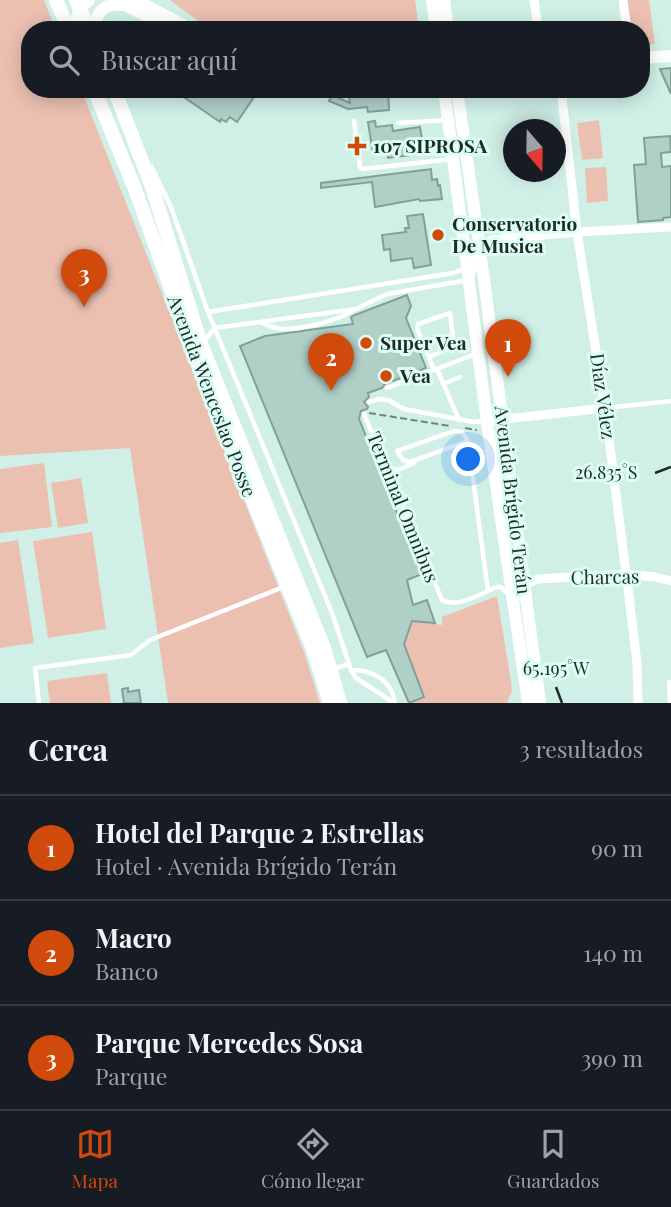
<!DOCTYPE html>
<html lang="es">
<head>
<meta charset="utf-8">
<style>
  :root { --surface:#171b24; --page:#20242c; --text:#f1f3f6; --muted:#9ea1a6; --line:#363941; --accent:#d04a0b }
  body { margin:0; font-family:"Playfair Display",serif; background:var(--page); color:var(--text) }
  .compass { position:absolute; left:503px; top:119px; width:63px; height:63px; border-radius:50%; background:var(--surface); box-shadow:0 4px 18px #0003; rotate:160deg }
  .you { position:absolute; left:469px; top:460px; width:24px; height:24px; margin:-18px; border:5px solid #fff; border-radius:50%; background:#1a73e8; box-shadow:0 0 0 10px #1a73e833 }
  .badge { display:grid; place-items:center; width:46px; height:46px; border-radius:50%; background:var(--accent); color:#fff; font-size:23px; font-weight:700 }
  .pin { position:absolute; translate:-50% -58px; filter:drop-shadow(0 2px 4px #0008) }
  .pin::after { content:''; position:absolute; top:37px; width:24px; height:21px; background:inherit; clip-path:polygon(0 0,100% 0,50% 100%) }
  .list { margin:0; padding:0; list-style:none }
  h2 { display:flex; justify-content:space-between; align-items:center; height:91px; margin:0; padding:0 28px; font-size:30px }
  h2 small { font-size:23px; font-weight:400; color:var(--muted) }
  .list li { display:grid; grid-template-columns:46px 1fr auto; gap:21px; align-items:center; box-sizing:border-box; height:105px; padding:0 28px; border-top:2px solid var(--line) }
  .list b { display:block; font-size:26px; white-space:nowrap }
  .list p { margin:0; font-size:23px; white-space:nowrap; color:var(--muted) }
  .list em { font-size:23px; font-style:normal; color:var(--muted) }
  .icon { flex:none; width:38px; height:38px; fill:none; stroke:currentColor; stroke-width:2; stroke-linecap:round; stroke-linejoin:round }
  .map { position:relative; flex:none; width:671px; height:703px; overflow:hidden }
  .search { position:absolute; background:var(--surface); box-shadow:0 4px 18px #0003; left:21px; right:21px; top:21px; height:77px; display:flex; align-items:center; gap:18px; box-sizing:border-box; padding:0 24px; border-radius:28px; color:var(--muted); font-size:26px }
  .sheet { height:406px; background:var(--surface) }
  nav { display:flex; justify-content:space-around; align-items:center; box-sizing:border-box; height:98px; border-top:2px solid var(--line); background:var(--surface); font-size:19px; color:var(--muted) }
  nav a { display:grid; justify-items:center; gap:4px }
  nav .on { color:var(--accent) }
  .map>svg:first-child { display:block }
</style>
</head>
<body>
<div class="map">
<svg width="671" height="703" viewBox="0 0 671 703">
  <rect width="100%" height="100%" fill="#d0f0e7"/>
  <path fill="#ecc0b1" d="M0,0H44L56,30H30V89H81L304,652L320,703H168L130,448L0,456Z
    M170,0H415L419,30H210Z
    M627,0H649L655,44L641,46V30H631Z
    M599,120L603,158L582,160L577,123Z
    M606,167L608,201L587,203L585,168Z
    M44,463L52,527L0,533V469Z
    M81,478L88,523L58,528L51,483Z
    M92,532L106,629L48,638L33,541Z
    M18,540L34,643L0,648V543Z
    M497,596L511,681L512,691L507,703H409L424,697L404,644L412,621L442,625V617Z
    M107,673L111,703H50L47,681Z"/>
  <path fill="#b0cfc7" stroke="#82a098" stroke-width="2" d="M671,68V94L660,69Z
    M172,89H242L254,97L237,122L230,117L226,122L221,119L220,122Z
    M348,89H356V92L388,89L389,110L368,112L367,107L348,109L329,101L332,95L350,103Z
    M375,121L376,127L392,125L393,131L420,127L423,145L418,146L420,154L388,158L387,152L373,154L368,122Z
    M670,136L671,152L661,153L662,167L671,166V217L663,218V220L638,222L634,165L646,164L644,138Z
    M431,169L432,180L437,179L438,186L440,185L442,199L420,201L419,199L375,207L372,182L321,188V183Z
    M423,214L431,265L414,268L412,258L391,261L390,249L384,250L382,235L406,232L405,228H409L407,216Z
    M407,295L411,306L406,318L426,368L385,384L382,388L368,393L369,397L364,402L368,407L367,409L361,411L359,419L422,574L407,580L413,605L427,600L435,623L412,621L404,644L424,697L409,703L386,650L367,657L240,346L265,336L353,324L351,317L355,315Z
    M128,688V692L139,690L141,703H124L122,689Z"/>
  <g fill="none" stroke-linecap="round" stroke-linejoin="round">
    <path stroke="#6f847f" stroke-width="2" stroke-dasharray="7 3.5" stroke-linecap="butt" d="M369,413L450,426
      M465,428L477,430"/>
    <path stroke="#fff" stroke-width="4.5" d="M354,121L360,167L363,169L453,159
      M398,123L448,120
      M151,166L171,207L208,312L332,613L351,670L356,678L394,703
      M208,312L453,273L464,269
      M260,322C265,324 271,327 276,328C294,332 337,321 352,311
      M205,340L215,328L356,309L387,294L468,280
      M429,357L454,346L450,313L418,324L417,328L434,370
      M437,369L459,420
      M443,384L460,377
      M387,388L478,353
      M369,402L379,399L388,400L404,409L474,422L483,421
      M606,408L671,401
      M364,414L442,600C458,609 481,593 497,587H501L508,594
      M468,441L410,462L403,460L397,451L454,431L462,432L468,441L488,591
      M386,467L398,470L414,463
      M333,669L349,664
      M351,670C373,670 392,680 395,703
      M669,682L670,703
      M39,703L35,668L131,655L150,640L286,586"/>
    <path stroke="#fff" stroke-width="9" d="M534,0L538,30
      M623,0L627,30
      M561,89L577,232L605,408L629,596L637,663L638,703
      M469,278L480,250L491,240L577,232L671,227
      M488,421L605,408
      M514,602L520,587L538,579L626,574L655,577L671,581"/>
    <path stroke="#fff" stroke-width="12" d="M115,0L174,30
      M135,0L193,30
      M432,0L436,30
      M444,0L448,30
      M76,30C75,16 79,9 89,0
      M94,30C95,13 105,2 122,5
      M641,58L671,56
      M444,89L488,430L528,703
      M457,89L480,250L540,703"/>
    <path stroke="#fff" stroke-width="14" d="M56,0L69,30
      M76,0L89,30
      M94,89L135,189L197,362L313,649L330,703
      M114,89L152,187L201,344L324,648L340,703"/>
  </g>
  <path fill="none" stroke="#1f2b28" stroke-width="2.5" d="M655,473L671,467M556,687L562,703"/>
  <g fill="#d04a0b" stroke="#ddfef5" stroke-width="2.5">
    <path d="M353.5 135.5h7v7h7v7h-7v7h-7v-7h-7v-7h7z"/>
    <circle cx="438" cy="235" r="7"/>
    <circle cx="366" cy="343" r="7"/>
    <circle cx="386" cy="376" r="7"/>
  </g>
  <g text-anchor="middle" stroke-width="6" stroke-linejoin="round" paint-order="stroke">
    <g font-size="19" font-weight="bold" fill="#1f2b28" stroke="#ddfef5" text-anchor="start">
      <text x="373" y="153">107 SIPROSA</text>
      <text x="452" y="231">Conservatorio<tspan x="452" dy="22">De Musica</tspan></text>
      <text x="380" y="350">Super Vea</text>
      <text x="400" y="383">Vea</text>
    </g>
    <g font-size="19" fill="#1f2b28" stroke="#ddfef5">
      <text transform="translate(212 396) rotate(69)" y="7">Avenida Wenceslao Posse</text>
      <text transform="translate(603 396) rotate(82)" y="7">Díaz Vélez</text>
      <text transform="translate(513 500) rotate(83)" y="7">Avenida Brígido Terán</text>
      <text transform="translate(403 507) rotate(68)" y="7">Terminal Omnibus</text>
      <text transform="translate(605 577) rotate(-1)" y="7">Charcas</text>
    </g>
  </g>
  <g font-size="18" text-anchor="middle" fill="#1f2b28" stroke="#ddfef5" stroke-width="6" stroke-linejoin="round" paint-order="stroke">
    <text x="606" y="479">26.835°S</text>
    <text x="556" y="675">65.195°W</text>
  </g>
</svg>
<svg class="compass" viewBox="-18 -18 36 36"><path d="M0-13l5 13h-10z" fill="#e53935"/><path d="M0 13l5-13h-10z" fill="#9ea1a6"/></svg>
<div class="you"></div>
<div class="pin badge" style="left:508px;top:377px">1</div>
<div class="pin badge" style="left:331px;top:391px">2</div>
<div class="pin badge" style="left:84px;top:307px">3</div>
<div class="search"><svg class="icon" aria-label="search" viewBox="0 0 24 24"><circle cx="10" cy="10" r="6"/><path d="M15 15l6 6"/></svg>Buscar aquí</div>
</div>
<section class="sheet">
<h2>Cerca<small>3 resultados</small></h2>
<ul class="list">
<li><span class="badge">1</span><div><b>Hotel del Parque 2 Estrellas</b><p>Hotel · Avenida Brígido Terán</p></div><em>90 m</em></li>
<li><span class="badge">2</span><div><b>Macro</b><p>Banco</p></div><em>140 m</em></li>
<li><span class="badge">3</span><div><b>Parque Mercedes Sosa</b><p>Parque</p></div><em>390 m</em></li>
</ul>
</section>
<nav>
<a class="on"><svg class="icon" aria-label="map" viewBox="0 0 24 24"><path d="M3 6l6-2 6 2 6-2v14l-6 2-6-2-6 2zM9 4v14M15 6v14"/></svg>Mapa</a>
<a><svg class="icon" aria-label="directions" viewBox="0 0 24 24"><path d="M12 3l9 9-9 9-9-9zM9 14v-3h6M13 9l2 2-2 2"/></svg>Cómo llegar</a>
<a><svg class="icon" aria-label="saved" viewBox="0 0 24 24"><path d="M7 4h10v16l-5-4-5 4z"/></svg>Guardados</a>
</nav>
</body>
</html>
